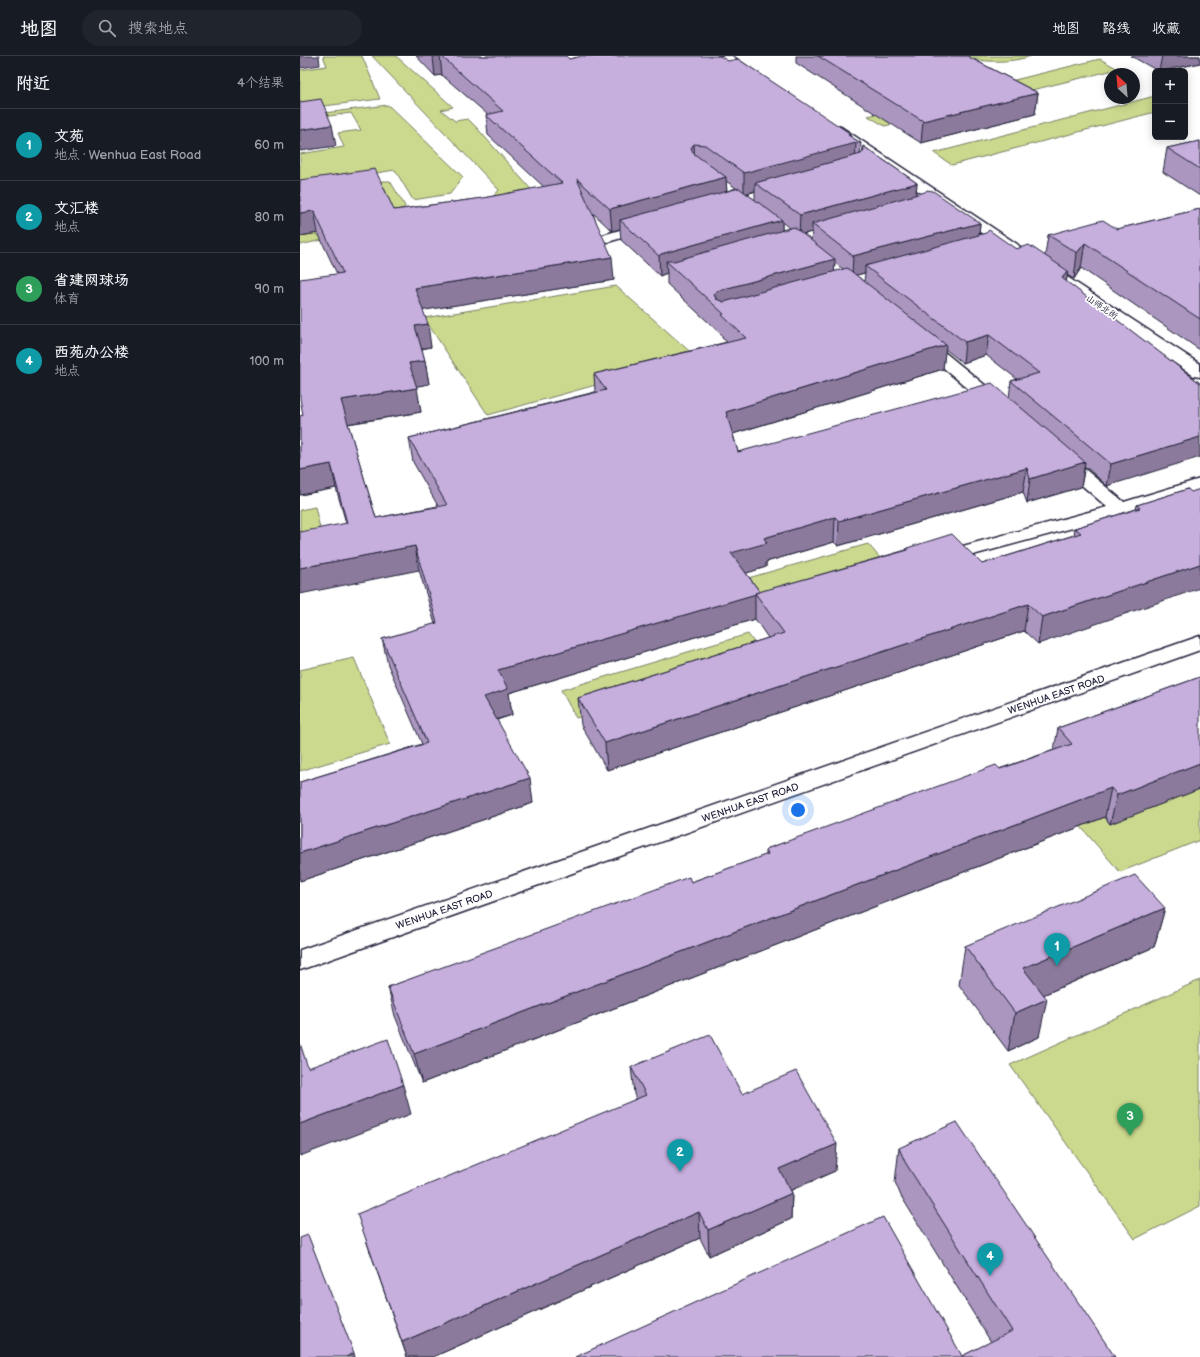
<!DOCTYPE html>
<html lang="zh">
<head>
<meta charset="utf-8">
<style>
  :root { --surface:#171b24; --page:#20242c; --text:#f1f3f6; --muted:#9ea1a6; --line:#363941; --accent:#2563eb }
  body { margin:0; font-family:"Balsamiq Sans","LXGW WenKai TC",sans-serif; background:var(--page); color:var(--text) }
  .controls { position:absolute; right:12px; top:12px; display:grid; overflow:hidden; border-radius:6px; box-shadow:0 2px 10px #0003 }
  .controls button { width:36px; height:36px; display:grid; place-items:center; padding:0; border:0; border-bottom:1px solid var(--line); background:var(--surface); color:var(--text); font:20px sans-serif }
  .compass { position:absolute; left:804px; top:12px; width:36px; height:36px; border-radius:50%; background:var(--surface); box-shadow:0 2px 10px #0003; rotate:334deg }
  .you { position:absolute; left:498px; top:754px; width:14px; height:14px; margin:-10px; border:3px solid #fff; border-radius:50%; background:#1a73e8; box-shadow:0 0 0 6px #1a73e833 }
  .badge { display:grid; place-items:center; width:26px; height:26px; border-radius:50%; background:var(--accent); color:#fff; font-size:13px; font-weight:700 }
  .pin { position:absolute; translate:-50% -33px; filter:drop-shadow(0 1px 2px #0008) }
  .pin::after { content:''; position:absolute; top:21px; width:14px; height:12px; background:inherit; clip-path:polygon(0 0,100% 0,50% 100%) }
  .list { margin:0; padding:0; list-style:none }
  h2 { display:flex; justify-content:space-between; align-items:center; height:52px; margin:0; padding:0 16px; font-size:17px }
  h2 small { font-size:13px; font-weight:400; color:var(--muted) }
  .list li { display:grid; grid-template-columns:26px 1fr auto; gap:12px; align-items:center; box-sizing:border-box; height:72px; padding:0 16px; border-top:1px solid var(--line) }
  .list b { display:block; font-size:15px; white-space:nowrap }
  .list p { margin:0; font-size:13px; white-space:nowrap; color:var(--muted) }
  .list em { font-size:13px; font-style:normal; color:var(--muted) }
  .icon { flex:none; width:22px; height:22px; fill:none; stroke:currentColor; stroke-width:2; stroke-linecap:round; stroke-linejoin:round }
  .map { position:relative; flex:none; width:900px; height:1301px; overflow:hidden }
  header { display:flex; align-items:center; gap:24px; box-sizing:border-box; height:56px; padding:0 20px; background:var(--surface); border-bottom:1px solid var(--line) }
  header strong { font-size:19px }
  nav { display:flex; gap:22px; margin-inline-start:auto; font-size:14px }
  .search { width:280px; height:36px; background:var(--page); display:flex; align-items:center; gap:10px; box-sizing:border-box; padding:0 14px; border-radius:22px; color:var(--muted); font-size:15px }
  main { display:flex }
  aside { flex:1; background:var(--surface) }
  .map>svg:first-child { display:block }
</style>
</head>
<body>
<header>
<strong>地图</strong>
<div class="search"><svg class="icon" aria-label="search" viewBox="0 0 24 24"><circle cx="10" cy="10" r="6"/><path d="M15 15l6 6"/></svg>搜索地点</div>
<nav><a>地图</a><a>路线</a><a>收藏</a></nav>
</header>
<main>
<aside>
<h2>附近<small>4个结果</small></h2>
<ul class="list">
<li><span class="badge" style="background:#0f9aa8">1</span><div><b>文苑</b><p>地点 · Wenhua East Road</p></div><em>60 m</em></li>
<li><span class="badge" style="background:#0f9aa8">2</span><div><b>文汇楼</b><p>地点</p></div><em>80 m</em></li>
<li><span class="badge" style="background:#2e9e5b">3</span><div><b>省建网球场</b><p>体育</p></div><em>90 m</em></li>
<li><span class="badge" style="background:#0f9aa8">4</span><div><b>西苑办公楼</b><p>地点</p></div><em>100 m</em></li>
</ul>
</aside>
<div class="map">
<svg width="900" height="1301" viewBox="0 0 900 1301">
  <rect width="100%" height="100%" fill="#fff"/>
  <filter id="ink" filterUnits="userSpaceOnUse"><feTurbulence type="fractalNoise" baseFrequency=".025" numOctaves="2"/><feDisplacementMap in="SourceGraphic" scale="8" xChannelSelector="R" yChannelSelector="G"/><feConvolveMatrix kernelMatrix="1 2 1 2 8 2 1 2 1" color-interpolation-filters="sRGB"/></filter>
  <g filter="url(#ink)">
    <path fill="#cad98d" stroke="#767e64" d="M23,0H62L80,43L0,53V14L27,10Z
      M72,0H96L153,51L141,54L155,65L168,63L176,71L244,148L175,161L199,134Z
      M662,0H731C713,7 679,7 662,0Z
      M800,3L818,13L585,70L568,60Z
      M855,40V56L652,109L634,97Z
      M88,49L163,121L150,138L113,144L95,114L0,129V98L44,91L38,77L61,74L51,57L0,64V60Z
      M70,125H90L105,150L94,168L0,189V163L10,162L16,179L82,169L92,151L84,131L0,144Z
      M316,230L396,301L188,359L124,262Z
      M15,451L23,485L0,490V454Z
      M568,488L587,510L444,551L427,528Z
      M448,578L466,603L276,662L261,634Z
      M54,602L90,688L0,715V614Z
      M752,701L810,768L900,733V784L820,816L728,710Z
      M900,924V1150L835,1183L710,1009Z"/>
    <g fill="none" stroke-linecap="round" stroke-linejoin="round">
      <defs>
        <path id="minor" d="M418,0H432L462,21L460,24H452Z
          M536,70L541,71L717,188L720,191L717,194H707L531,77L529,74L531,71Z
          M485,128L490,129L492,132L490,135L421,153L416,152L414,149L416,146Z
          M350,165L355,166L357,169L355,172L308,186L303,185L301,182L303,179Z
          M759,217L764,219L900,308V321L894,320L754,225L751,222L754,219Z
          M621,280L627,282L707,347L710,351L707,355L701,356L695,355L615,288L613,285L615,282Z
          M761,397L767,398L824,446L900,423V435L828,457L673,499L666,501L659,499L656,495L659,491L807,451L755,406L752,402L755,398Z"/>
        <path id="major" d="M900,580V594L0,914V894Z"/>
      </defs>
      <use href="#minor" stroke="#22223b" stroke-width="3"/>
      <use href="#major" stroke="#22223b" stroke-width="3"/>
      <use href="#minor" fill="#fff" fill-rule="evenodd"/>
      <use href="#major" fill="#fff" fill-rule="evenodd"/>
    </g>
    <path fill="#aa96be" stroke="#22223b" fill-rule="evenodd" d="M116,0H266L269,3L428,5L551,78V81L561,87L560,98L562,97L563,90L617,127L616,138L680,167L679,179L716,193L745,200L748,179L817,173L900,153V294L781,212L774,223L767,219L766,226L900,327L807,430L785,410L781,431L727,447L723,436L538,490L534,486L466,506V511L446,517L460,536L606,494L607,492L682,508L774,479L775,472L836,453L837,449L888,433L738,588L724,575L307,714L281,669L278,642L468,582L455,563L209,637L212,659L197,664L233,747L0,825V726L122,688L88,609L82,583L135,568L119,514L46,467L36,432L0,439V360L3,359L37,218L18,177L0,180V124L94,154L183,142L244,131L188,79L186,59L187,58L142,19L135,20ZM426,125L436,132L427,135ZM455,135V144L447,138ZM293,157L312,175L320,173L321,184L360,220L362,219L367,217V228L422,279V282L427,286L294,318L295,336L109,382L113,406L138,450L76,462L48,368L121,356L116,330L129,328L125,305L122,293L131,291L123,254L314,224ZM482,166L489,172L482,174ZM512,176L511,184L504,178ZM535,207L543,213L534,216ZM565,217L564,226L556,219ZM645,293L663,307L686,299L717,323L711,325L709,342L438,396L433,378L643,313Z
      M496,0H667L738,37L735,58L621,87L496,7Z
      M831,0H900V7L862,15H858Z
      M900,85V140L863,116L867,92Z
      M900,621L810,768L805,761L122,1027L95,960L88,931L391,826L466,799V793L754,694L758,672Z
      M865,852L854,891L743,939L739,981L708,995L659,929L665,890Z
      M331,1011L442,1038L535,1115L491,1134L492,1137L491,1163L409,1200L400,1182L133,1301H107L66,1184L336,1043L334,1038Z
      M599,1092L815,1301L662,1300L691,1286L601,1140L595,1126Z"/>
    <path fill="#8b7a9b" stroke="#22223b" d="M0,0H19L20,9L0,12Z
      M136,0H140L142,19L135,20L133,1Z
      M862,0H900V7L862,15H859Z
      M738,37L735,58L621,87L623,65Z
      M32,69L36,90L0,95V74Z
      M551,78L550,88L556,87L555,108L455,127V135L444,138V117Z
      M394,88L395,110L391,92Z
      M426,121L427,142L320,164V173L312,175L310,153Z
      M617,127L615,146L512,168V176L499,179L500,159Z
      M14,155L18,177L0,180V157Z
      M482,164V184L377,214L366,205L367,217L362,219L360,220L359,200L361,198Z
      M680,167L678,188L565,210V217L552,220L553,200Z
      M785,187L781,212L774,223L777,197Z
      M312,201L314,224L119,255L115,232Z
      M535,203L534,225L422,256L414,238L417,235Z
      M768,215L765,235L762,222Z
      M128,268L131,291L119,293L115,270Z
      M689,279L686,299L663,307L665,286Z
      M646,289L643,313L426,380V356Z
      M125,305L129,328L113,331L109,307Z
      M117,332L121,356L46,368L41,344Z
      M900,381V401L807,430L811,408Z
      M785,406L781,431L727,447L730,423Z
      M31,408L36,432L0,439V414Z
      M727,412L723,436L538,490L539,465Z
      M535,461L534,486L466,506V511L431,522V497L464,482Z
      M115,490L119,514L0,538V512Z
      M900,508V532L738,588L742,561Z
      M455,538V563L209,637L212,659L188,666L184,641L198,614Z
      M728,548L724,575L307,714L305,687Z
      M900,707V733L810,768L817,739Z
      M230,722L233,747L0,825V797Z
      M811,732L805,761L122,1027L114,998Z
      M865,852L854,891L715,951L723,912Z
      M747,943L739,981L708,995L715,957Z
      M103,1029L111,1058L0,1100V1068Z
      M537,1088L535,1115L478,1140L479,1113Z
      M492,1137L491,1163L409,1200L408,1174Z
      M399,1156L400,1182L133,1301H107L102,1286Z
      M54,1297L55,1301H46Z"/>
    <path fill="#c6aedd" stroke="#22223b" d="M141,0H266L269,3L282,0H420L428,5L438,3L551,78L548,79L561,87H556L444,117L405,89L394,88L391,92L393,97L426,121L310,153L277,123L312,201L115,232L128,268L115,270L125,305L109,307L117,332L41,344L76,462L147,449L109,382L306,334L294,318L446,282L422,259L424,258L366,205H374L494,171L535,203L417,235L414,238L416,243L424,246L547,212L646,289L426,356L438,396L692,327L785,406L730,423L727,412L539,465L535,461L464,482L467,487L431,497L460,536L455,537L456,538L198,614L208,633L184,641L230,722L0,797V726L127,687L82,583L137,567L115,490L0,512V476L47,467L31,408L0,414V360L3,359L0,343V223L43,217L14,155L0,157V124L75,113L94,154L183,142L262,127L186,59L203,55Z
      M518,0H667L738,37L623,65Z
      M21,43L32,69L0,74V46Z
      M900,85V113L867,92Z
      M563,90L617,127L500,159L455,127L561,98L564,94Z
      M439,132L482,164L361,198L359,200L320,164Z
      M627,134L633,135L680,167L553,200L512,168L625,136Z
      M900,153V263L785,187L777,197L748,179L803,164L817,173Z
      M689,174L716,193L729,189L768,215L762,222L900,327V381L811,408L711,325L739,317L689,279L665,286L565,210L686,177Z
      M888,433L891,436L900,433V508L742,561L728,548L305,687L278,642L484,577L455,537L608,494L607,492L652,478L682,508L781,477L775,472L840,452L837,449Z
      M900,621V707L817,739L811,732L114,998L88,931L389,821L391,826L468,798L466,793L696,709L700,713L772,688L758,672Z
      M835,819L865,852L723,912L747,943L715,957L665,890Z
      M410,979L442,1038L496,1015L537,1088L479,1113L492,1137L408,1174L399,1156L102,1286L57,1158L346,1039L331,1011Z
      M88,983L103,1029L0,1068V987L8,1012Z
      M657,1066L815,1301H275L583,1161L662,1300L712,1275L605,1106L599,1092Z
      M8,1179L54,1297L46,1301H0V1182Z"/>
  </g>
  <g text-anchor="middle" stroke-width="3.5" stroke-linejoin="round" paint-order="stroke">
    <g font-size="9" fill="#22223b" stroke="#fff">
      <text transform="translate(802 251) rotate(34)" y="3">山师北街</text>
    </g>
    <g font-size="10" fill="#22223b" stroke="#fff">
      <text transform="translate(756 638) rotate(-19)" y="4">WENHUA EAST ROAD</text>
      <text transform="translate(450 746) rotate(-19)" y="4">WENHUA EAST ROAD</text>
      <text transform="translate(144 853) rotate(-19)" y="4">WENHUA EAST ROAD</text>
    </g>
  </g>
</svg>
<div class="controls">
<button>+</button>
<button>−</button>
</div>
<svg class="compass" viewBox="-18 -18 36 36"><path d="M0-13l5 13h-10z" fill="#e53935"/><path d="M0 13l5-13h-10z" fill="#9ea1a6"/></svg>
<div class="you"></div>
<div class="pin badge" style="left:757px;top:910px;background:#0f9aa8">1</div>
<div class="pin badge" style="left:380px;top:1116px;background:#0f9aa8">2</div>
<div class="pin badge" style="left:830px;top:1080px;background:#2e9e5b">3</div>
<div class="pin badge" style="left:690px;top:1220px;background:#0f9aa8">4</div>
</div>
</main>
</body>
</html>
